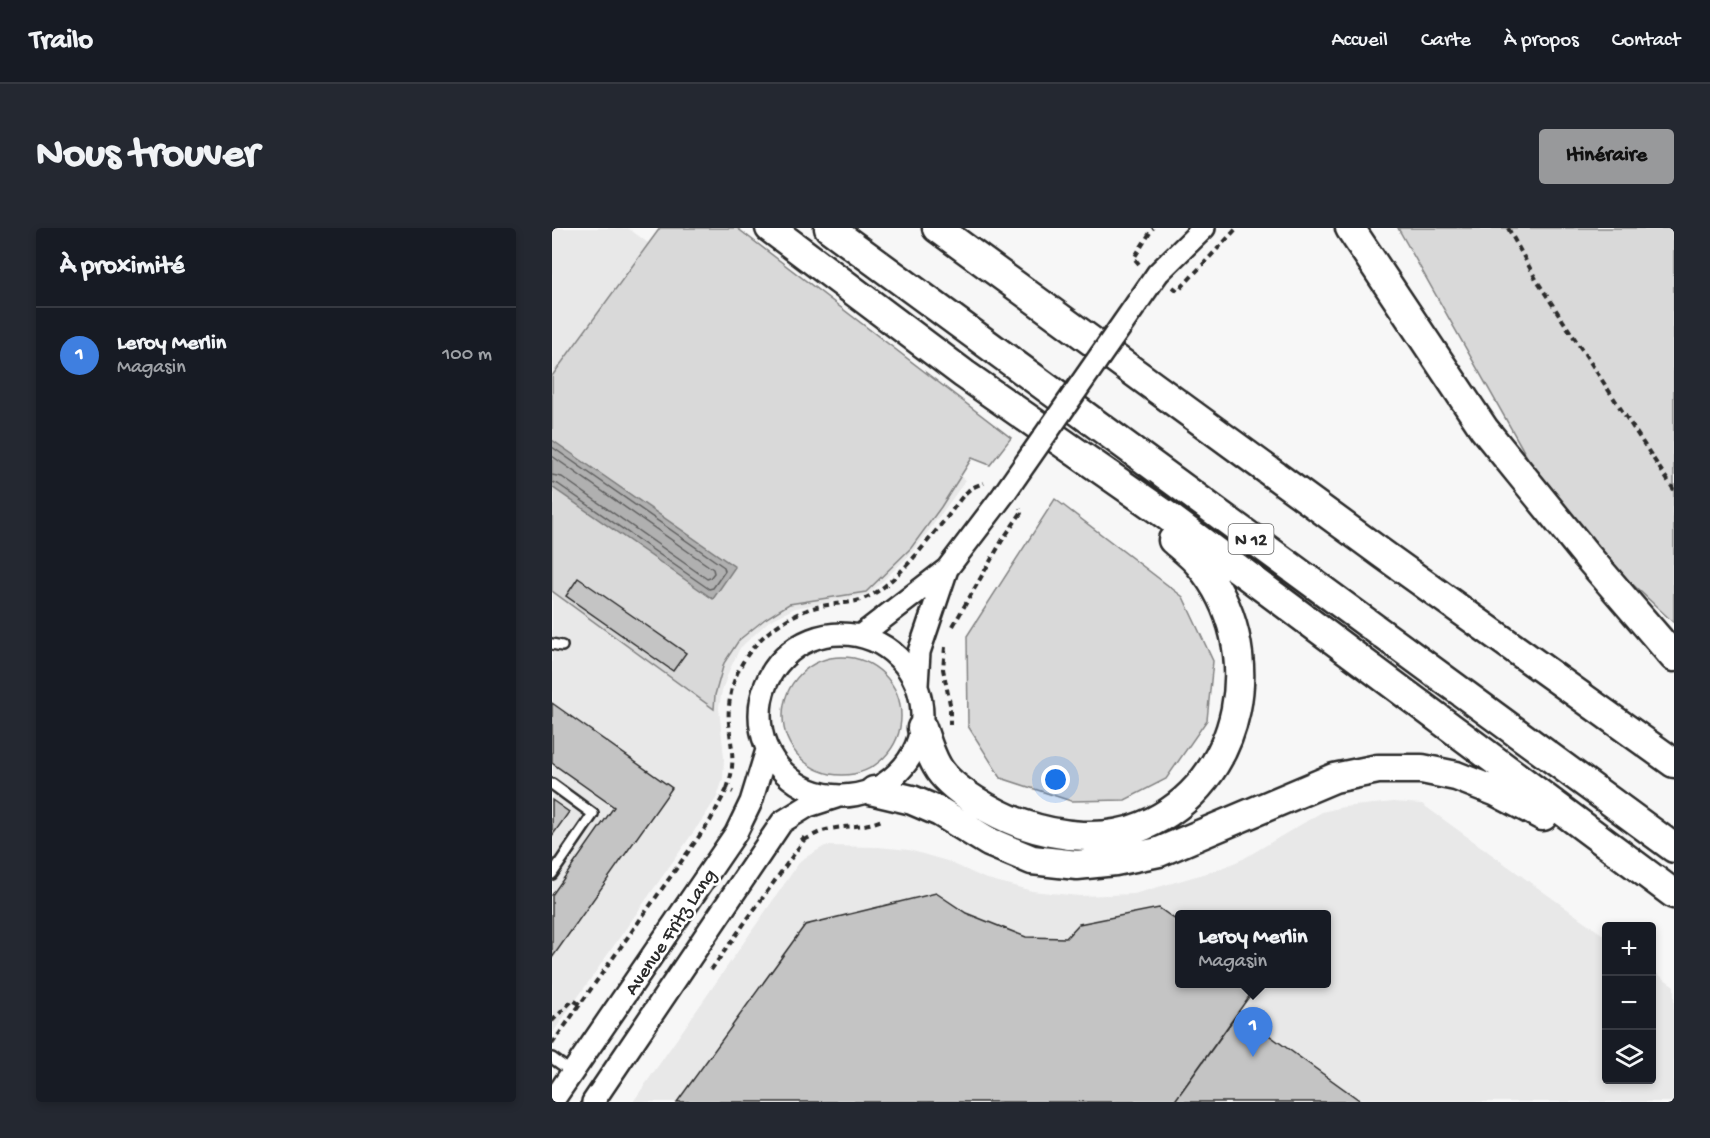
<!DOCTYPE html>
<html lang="fr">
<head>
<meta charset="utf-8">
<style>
  :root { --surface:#171b24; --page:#242831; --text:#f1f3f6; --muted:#9ea1a6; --line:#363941; --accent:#98999b }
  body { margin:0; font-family:"Gochi Hand",sans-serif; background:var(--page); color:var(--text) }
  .controls { position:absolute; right:18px; bottom:18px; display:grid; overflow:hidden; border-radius:6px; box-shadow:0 3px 9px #0003 }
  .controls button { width:54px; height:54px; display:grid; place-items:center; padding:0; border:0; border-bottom:2px solid var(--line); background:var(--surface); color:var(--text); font:30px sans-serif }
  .you { position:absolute; left:504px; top:552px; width:21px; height:21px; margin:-15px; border:4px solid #fff; border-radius:50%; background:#1a73e8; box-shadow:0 0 0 9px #1a73e833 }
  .badge { display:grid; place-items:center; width:39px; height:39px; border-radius:50%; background:var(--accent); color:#fff; font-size:20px; font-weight:700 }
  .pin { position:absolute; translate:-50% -50px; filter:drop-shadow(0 2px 3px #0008) }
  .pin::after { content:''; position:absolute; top:32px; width:21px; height:18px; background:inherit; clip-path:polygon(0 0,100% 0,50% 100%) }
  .popup { position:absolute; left:623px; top:682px; width:156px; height:78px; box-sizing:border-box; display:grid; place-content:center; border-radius:6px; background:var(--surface); filter:drop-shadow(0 2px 4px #0005); font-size:20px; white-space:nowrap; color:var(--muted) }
  .popup b { font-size:22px; color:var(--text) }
  .popup::after { content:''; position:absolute; left:50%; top:100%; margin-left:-12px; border:12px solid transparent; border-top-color:var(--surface) }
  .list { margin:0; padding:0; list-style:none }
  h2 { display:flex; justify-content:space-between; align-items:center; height:78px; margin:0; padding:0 24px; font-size:26px }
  h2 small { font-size:20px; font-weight:400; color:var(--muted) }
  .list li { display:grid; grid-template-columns:39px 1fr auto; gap:18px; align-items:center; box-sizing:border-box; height:96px; padding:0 24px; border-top:2px solid var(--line) }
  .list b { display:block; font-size:22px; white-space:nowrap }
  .list p { margin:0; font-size:20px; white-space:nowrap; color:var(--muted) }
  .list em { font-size:20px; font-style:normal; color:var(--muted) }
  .icon { flex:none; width:33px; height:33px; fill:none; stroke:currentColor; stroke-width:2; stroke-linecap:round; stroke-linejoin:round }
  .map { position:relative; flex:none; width:1122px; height:874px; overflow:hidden; border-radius:6px }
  header { display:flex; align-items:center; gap:36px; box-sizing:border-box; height:84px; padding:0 30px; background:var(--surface); border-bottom:2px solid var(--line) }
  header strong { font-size:28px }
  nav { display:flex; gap:33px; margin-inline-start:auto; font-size:21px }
  .intro { display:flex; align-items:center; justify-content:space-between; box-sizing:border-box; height:144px; padding:0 36px }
  h1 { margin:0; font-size:42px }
  .button { padding:15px 27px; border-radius:6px; background:var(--accent); color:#111; font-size:21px; font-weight:700 }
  main { display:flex; gap:36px; padding:0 36px }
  aside { flex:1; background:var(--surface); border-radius:6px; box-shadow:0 3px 9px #0003 }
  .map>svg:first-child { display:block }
</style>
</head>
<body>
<header>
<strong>Trailo</strong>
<nav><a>Accueil</a><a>Carte</a><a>À propos</a><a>Contact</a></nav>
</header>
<div class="intro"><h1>Nous trouver</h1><a class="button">Itinéraire</a></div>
<main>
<aside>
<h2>À proximité<small></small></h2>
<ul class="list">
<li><span class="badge" style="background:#3f7fe0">1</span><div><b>Leroy Merlin</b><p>Magasin</p></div><em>100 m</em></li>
</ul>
</aside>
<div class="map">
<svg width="1122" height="874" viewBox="0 0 1122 874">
  <rect width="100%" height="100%" fill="#f7f7f7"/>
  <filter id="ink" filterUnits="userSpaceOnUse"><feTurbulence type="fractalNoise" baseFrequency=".0167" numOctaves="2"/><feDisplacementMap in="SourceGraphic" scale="12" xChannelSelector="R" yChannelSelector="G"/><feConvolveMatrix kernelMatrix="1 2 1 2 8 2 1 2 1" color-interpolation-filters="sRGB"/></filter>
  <g filter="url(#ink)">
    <path fill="#e8e8e8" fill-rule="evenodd" d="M0,0H76L414,252L361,324L319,364L311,368L243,380L217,393L188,420L177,443L170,462L167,479L172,530L171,551L165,569L152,589L0,806Z
      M842,574L870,576L1054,709V852H1100V742L1122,758V874H81L249,632L273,618L326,619L357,622L395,633L432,650L480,663L527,668L582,666L665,642L691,631L770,584L791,579ZM628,686H774V756H628Z"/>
    <path fill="#d9d9d9" stroke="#828282" stroke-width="1.5" d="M108,0H185L459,210L438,237L420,230L389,279L359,320L314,364L237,376L213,391L187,412L172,435L163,467L162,481L0,363V148Z
      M846,0H1122V395L1009,289Z
      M503,271L631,369L661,433L655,492L614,551L573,572L519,573L449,550L416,498L415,408Z
      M231 488a59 59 0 1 1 118 0a59 59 0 1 1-118 0Z"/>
    <path fill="#b0b0b0" stroke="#7b7b7b" stroke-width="1.5" d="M0,212L183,339L161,371L0,259Z"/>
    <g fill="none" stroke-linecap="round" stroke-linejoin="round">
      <path stroke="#606060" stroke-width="1.5" d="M0,219L172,339L173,343L161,360L157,361L6,256L0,254
        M0,228L161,341L162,345L158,350L155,351L10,249L0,247"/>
    </g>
    <path fill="#c4c4c4" stroke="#2b2b2b" stroke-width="1.5" d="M26,350L134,425L121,443L14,368Z
      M0,475L120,560L0,730V667L62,579L0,535Z
      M0,572L17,584L0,608Z
      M384,665L414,685L474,709L514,710L527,696L607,680L628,695V756H706L622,874H125L253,697Z
      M686,785L810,874H622Z"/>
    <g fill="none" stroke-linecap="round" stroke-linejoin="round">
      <defs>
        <path id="service" d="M0,416L10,418
          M0,556L41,586L0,646
          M0,830L21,845"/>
        <path id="tertiary" d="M606,45L652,0
          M208 487a81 81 0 1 1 162 0a81 81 0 1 1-162 0Z
          M308,408L395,341L452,266
          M365,457L367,424L395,341
          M0,874L184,605L199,574L215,522
          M41,874L230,594L256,578L284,569"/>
        <path id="trunk" d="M218,0L412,146L614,287L1122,666
          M277,0L1122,620
          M385,0L832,327L1122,535
          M798,0L932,201L1035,328L1122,429
          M370,500C374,512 378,526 385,538C398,562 445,587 470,596C507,609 553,614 591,598C693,555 717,420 648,337C641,328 630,320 621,312
          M322,563L360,572L388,584L437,614L480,632L525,637L563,633L607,624L782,550L826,541H870L904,548L945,564L991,588"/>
      </defs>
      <use href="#service" stroke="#2b2b2b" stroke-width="14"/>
      <use href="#tertiary" stroke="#2b2b2b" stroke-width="26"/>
      <use href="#trunk" stroke="#2b2b2b" stroke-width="33"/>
      <path stroke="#2b2b2b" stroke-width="4" stroke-dasharray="6 4.5" stroke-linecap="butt" d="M956,0L985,53L1122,262
        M587,36L582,30L601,0
        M621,59L626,63L685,0
        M401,398L451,311L469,285L468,280
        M393,419L391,441L398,476V497
        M175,561C177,554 180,546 180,539C182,519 175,499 177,479C180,433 213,398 255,382C288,370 304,383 335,356C358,337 377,311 396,288C402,280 409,269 416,263C420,259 427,257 432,255
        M252,612C259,609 266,604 274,602C293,597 312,600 330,592
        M159,742L252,612L248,608
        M0,793L21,772L29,777
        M0,816L158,593L175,561L181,564"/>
      <use href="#service" stroke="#fff" stroke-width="9"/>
      <use href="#tertiary" stroke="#fff" stroke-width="21"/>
      <use href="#trunk" stroke="#fff" stroke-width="28"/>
      <defs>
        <path id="tertiary-bridge" d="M452,266L606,45"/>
      </defs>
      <use href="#tertiary-bridge" stroke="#2b2b2b" stroke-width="26" stroke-linecap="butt"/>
      <use href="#tertiary-bridge" stroke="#fff" stroke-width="21"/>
    </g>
  </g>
  <g text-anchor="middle" stroke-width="5" stroke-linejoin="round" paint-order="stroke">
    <rect fill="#fff" stroke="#6b6b6b" stroke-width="1.5" x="676.5" y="296" width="45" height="30" rx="4.5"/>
    <g font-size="18" font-weight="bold" fill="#2b2b2b">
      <text x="699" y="317">N 12</text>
    </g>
    <g font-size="20" fill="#2b2b2b" stroke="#fff">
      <text transform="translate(117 703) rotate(-56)" y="7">Avenue Fritz Lang</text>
    </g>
  </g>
</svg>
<div class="controls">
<button>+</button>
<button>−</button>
<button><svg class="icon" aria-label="layers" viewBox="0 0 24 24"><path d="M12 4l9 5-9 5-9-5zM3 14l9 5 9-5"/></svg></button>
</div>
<div class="you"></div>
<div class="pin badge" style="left:701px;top:829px;background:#3f7fe0">1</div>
<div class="popup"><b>Leroy Merlin</b>Magasin</div>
</div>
</main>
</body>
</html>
